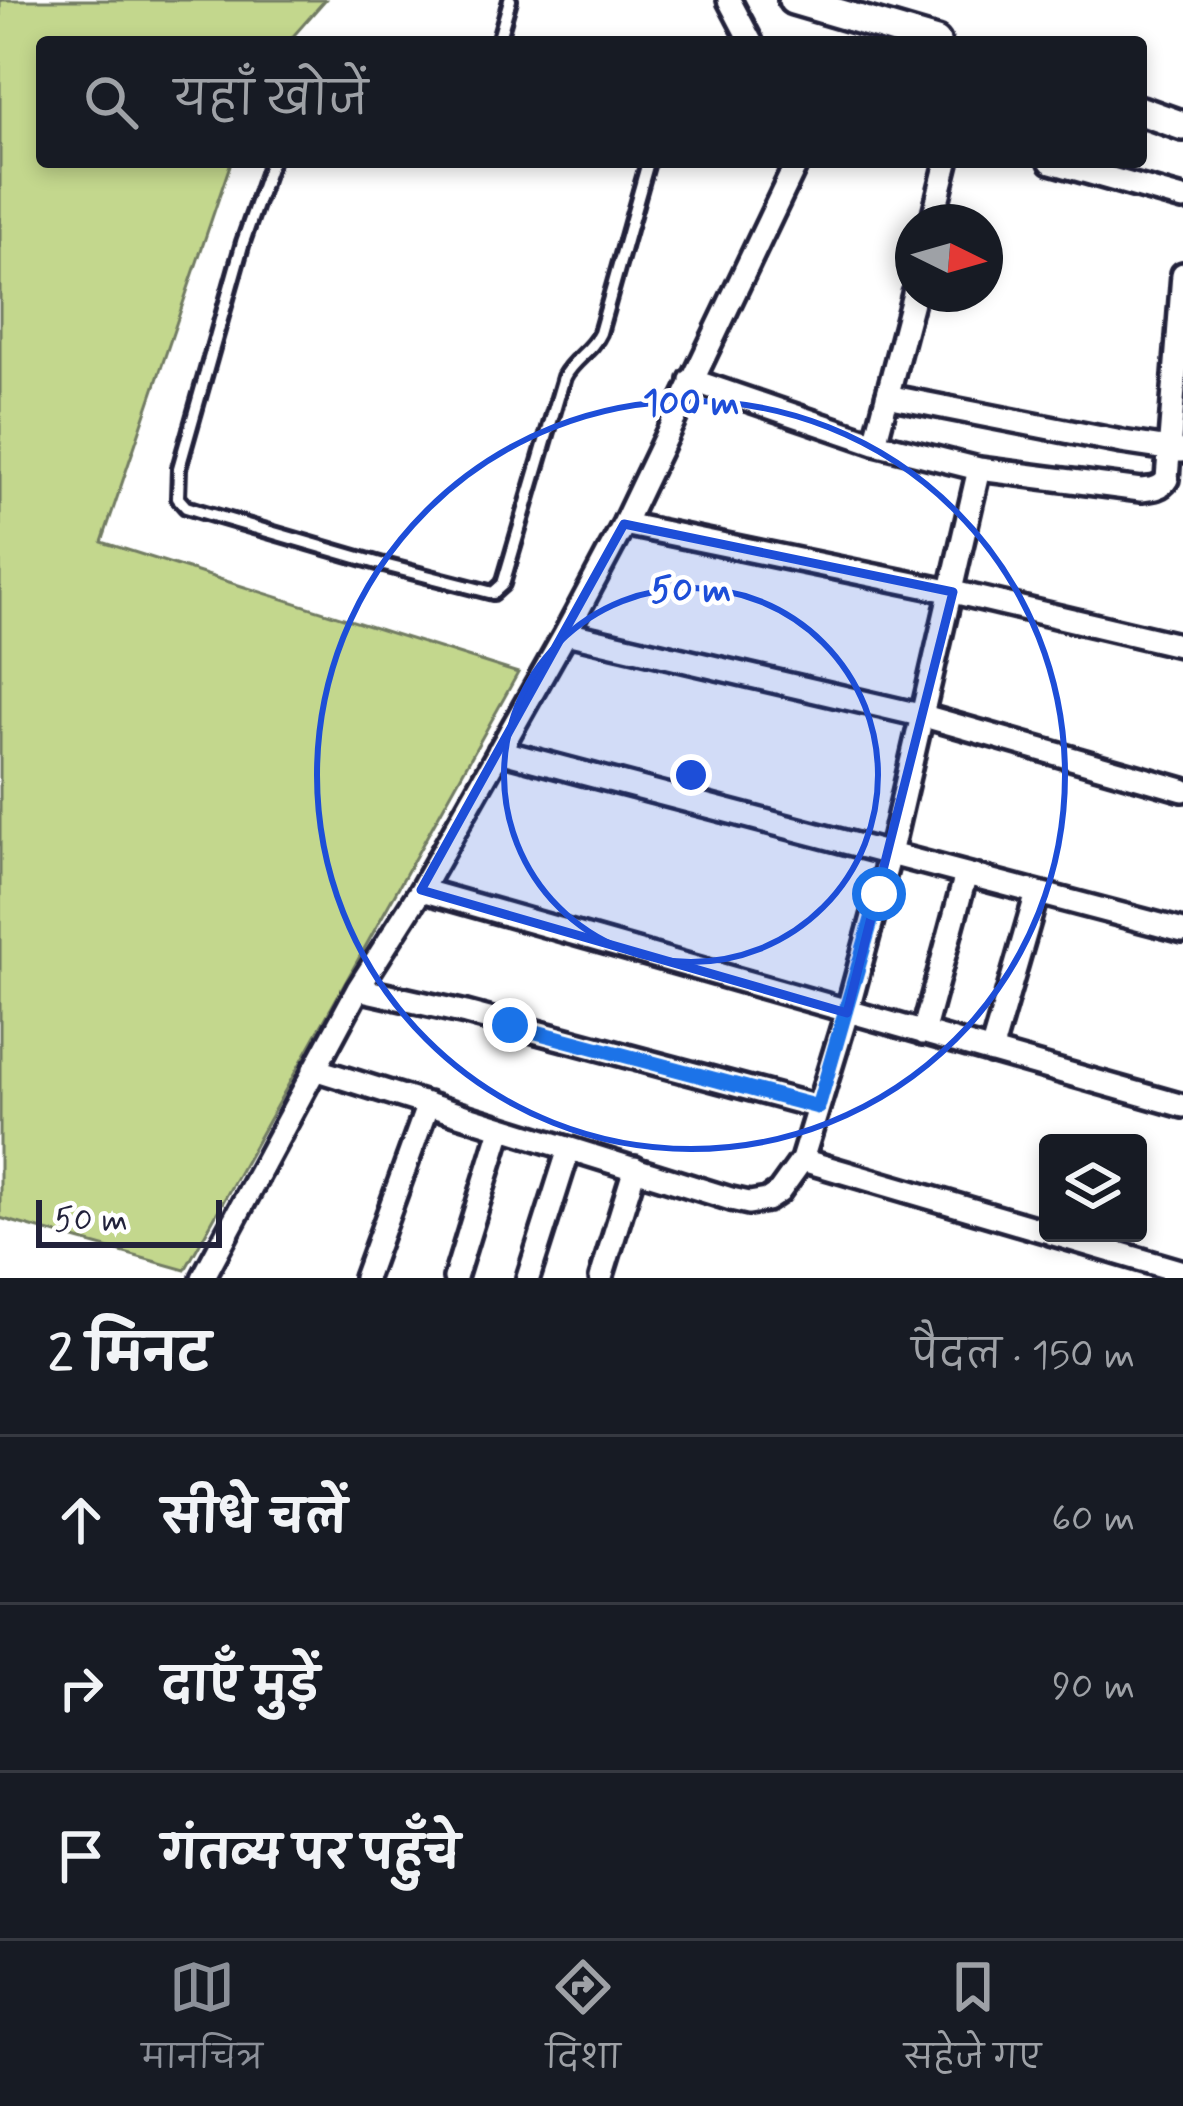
<!DOCTYPE html>
<html lang="hi">
<head>
<meta charset="utf-8">
<style>
  :root { --surface:#171b24; --page:#242831; --text:#f1f3f6; --muted:#9ea1a6; --line:#363941; --accent:#8c9099 }
  body { margin:0; font-family:Mynerve,"Playpen Sans Deva",sans-serif; background:var(--page); color:var(--text) }
  .controls { position:absolute; right:36px; bottom:36px; display:grid; overflow:hidden; border-radius:12px; box-shadow:0 6px 18px #0003 }
  .controls button { width:108px; height:108px; display:grid; place-items:center; padding:0; border:0; border-bottom:3px solid var(--line); background:var(--surface); color:var(--text); font:60px sans-serif }
  .compass { position:absolute; left:895px; top:204px; width:108px; height:108px; border-radius:50%; background:var(--surface); box-shadow:0 6px 18px #0003; rotate:95deg }
  .scale { position:absolute; left:36px; bottom:30px; width:186px; box-sizing:border-box; padding-left:12px; border:6px solid #22223b; border-top:0; font-size:33px; line-height:42px; white-space:nowrap; color:#22223b; -webkit-text-stroke:9px #fff; paint-order:stroke }
  .stop { position:absolute; width:36px; height:36px; margin:-27px; border:9px solid #1a73e8; border-radius:50%; background:#fff }
  .stop.end { background:#1a73e8; border-color:#fff; box-shadow:0 3px 12px #0008 }
  .list { margin:0; padding:0; list-style:none }
  h2 { display:flex; justify-content:space-between; align-items:center; height:156px; margin:0; padding:0 48px; font-size:51px }
  h2 small { font-size:39px; font-weight:400; color:var(--muted) }
  .list li { display:grid; grid-template-columns:78px 1fr auto; gap:36px; align-items:center; box-sizing:border-box; height:168px; padding:0 48px; border-top:3px solid var(--line) }
  .list b { display:block; font-size:45px; white-space:nowrap }
  .list em { font-size:39px; font-style:normal; color:var(--muted) }
  .icon { flex:none; width:66px; height:66px; fill:none; stroke:currentColor; stroke-width:2; stroke-linecap:round; stroke-linejoin:round }
  .map { position:relative; flex:none; width:1183px; height:1278px; overflow:hidden }
  .search { position:absolute; background:var(--surface); box-shadow:0 6px 18px #0003; left:36px; right:36px; top:36px; height:132px; display:flex; align-items:center; gap:30px; box-sizing:border-box; padding:0 42px; border-radius:12px; color:var(--muted); font-size:45px }
  .sheet { height:660px; background:var(--surface) }
  nav { display:flex; justify-content:space-around; align-items:center; box-sizing:border-box; height:168px; border-top:3px solid var(--line); background:var(--surface); font-size:33px; color:var(--muted) }
  nav a { display:grid; justify-items:center; gap:6px }
  nav .on { color:var(--accent) }
  .map>svg:first-child { display:block }
</style>
</head>
<body>
<div class="map">
<svg width="1183" height="1278" viewBox="0 0 1183 1278">
  <rect width="100%" height="100%" fill="#fff"/>
  <filter id="ink" filterUnits="userSpaceOnUse"><feTurbulence type="fractalNoise" baseFrequency=".00833" numOctaves="2"/><feDisplacementMap in="SourceGraphic" scale="24" xChannelSelector="R" yChannelSelector="G"/><feConvolveMatrix kernelMatrix="1 2 1 2 8 2 1 2 1" color-interpolation-filters="sRGB"/></filter>
  <g filter="url(#ink)">
    <path fill="#c3d78d" stroke="#727c64" stroke-width="3" d="M0,0H325L288,42H42V162H231L102,542L518,673L185,1270L0,1218Z"/>
    <g fill="none" stroke-linecap="round" stroke-linejoin="round">
      <defs>
        <path id="lane" d="M498,42L510,0
          M271,162L243,242L179,468L178,498L186,507L202,512L384,565L493,593L503,584L564,377C573,359 592,351 600,333L648,162"/>
        <path id="street" d="M729,0L751,42
          M1051,162L1183,199
          M932,222L947,162
          M691,380L875,443L979,469L1141,490C1151,489 1161,489 1167,479L1183,274
          M887,396L1122,442L1182,451
          M875,443L914,294
          M624,524L953,592L1183,646
          M566,633L924,716L1183,790
          M499,751L1183,931
          M421,890L1183,1106
          M358,989L466,1013L818,1107
          M923,1033L966,874
          M991,1052L1037,893
          M314,1069L731,1199L749,1203L767,1200L779,1192L802,1160L847,1013L890,854L979,469
          M802,1160L1048,1232
          M1050,1233L1183,1272
          M203,1278L358,989L421,890L566,633L624,524L797,162
          M365,1278L428,1104
          M455,1278L501,1129
          M528,1278L569,1149
          M601,1278L635,1168"/>
        <path id="secondary" d="M793,0L936,42
          M1141,111L1183,126"/>
      </defs>
      <use href="#lane" stroke="#22223b" stroke-width="20"/>
      <use href="#street" stroke="#22223b" stroke-width="30"/>
      <use href="#secondary" stroke="#22223b" stroke-width="36"/>
      <use href="#lane" stroke="#fff" stroke-width="10"/>
      <use href="#street" stroke="#fff" stroke-width="21"/>
      <use href="#secondary" stroke="#fff" stroke-width="27"/>
    </g>
  </g>
  <g fill="none" stroke-linecap="round" stroke-linejoin="round" filter="url(#ink)">
    <path stroke="#1a73e8" stroke-width="15" d="M510,1025L818,1107L879,894"/>
  </g>
  <path fill="#1d4ed8" fill-opacity="0.2" stroke="#1d4ed8" stroke-width="9" stroke-linejoin="round" d="M624,524L953,592L847,1013L421,890Z"/>
  <g fill="none" stroke="#1d4ed8" stroke-width="6">
    <circle cx="691" cy="775" r="187"/>
    <circle cx="691" cy="775" r="374"/>
  </g>
  <circle cx="691" cy="775" r="18" fill="#1d4ed8" stroke="#fff" stroke-width="6"/>
  <g font-size="36" text-anchor="middle" font-weight="bold" fill="#1d4ed8" stroke="#fff" stroke-width="9" stroke-linejoin="round" paint-order="stroke">
    <text x="691" y="414">100 m</text>
    <text x="691" y="601">50 m</text>
  </g>
</svg>
<div class="controls">
<button><svg class="icon" aria-label="layers" viewBox="0 0 24 24"><path d="M12 4l9 5-9 5-9-5zM3 14l9 5 9-5"/></svg></button>
</div>
<svg class="compass" viewBox="-18 -18 36 36"><path d="M0-13l5 13h-10z" fill="#e53935"/><path d="M0 13l5-13h-10z" fill="#9ea1a6"/></svg>
<div class="scale">50 m</div>
<div class="stop" style="left:879px;top:894px"></div>
<div class="stop end" style="left:510px;top:1025px"></div>
<div class="search"><svg class="icon" aria-label="search" viewBox="0 0 24 24"><circle cx="10" cy="10" r="6"/><path d="M15 15l6 6"/></svg>यहाँ खोजें</div>
</div>
<section class="sheet">
<h2>2 मिनट<small>पैदल · 150 m</small></h2>
<ul class="list">
<li><svg class="icon" aria-label="ahead" viewBox="0 0 24 24"><path d="M12 20V5M6 11l6-6 6 6"/></svg><div><b>सीधे चलें</b></div><em>60 m</em></li>
<li><svg class="icon" aria-label="right" viewBox="0 0 24 24"><path d="M7 20v-9h11M14 6l5 5-5 5"/></svg><div><b>दाएँ मुड़ें</b></div><em>90 m</em></li>
<li><svg class="icon" aria-label="arrive" viewBox="0 0 24 24"><path d="M6 21V4h12l-3 4 3 4H6"/></svg><div><b>गंतव्य पर पहुँचे</b></div></li>
</ul>
</section>
<nav>
<a class="on"><svg class="icon" aria-label="map" viewBox="0 0 24 24"><path d="M3 6l6-2 6 2 6-2v14l-6 2-6-2-6 2zM9 4v14M15 6v14"/></svg>मानचित्र</a>
<a><svg class="icon" aria-label="directions" viewBox="0 0 24 24"><path d="M12 3l9 9-9 9-9-9zM9 14v-3h6M13 9l2 2-2 2"/></svg>दिशा</a>
<a><svg class="icon" aria-label="saved" viewBox="0 0 24 24"><path d="M7 4h10v16l-5-4-5 4z"/></svg>सहेजे गए</a>
</nav>
</body>
</html>
